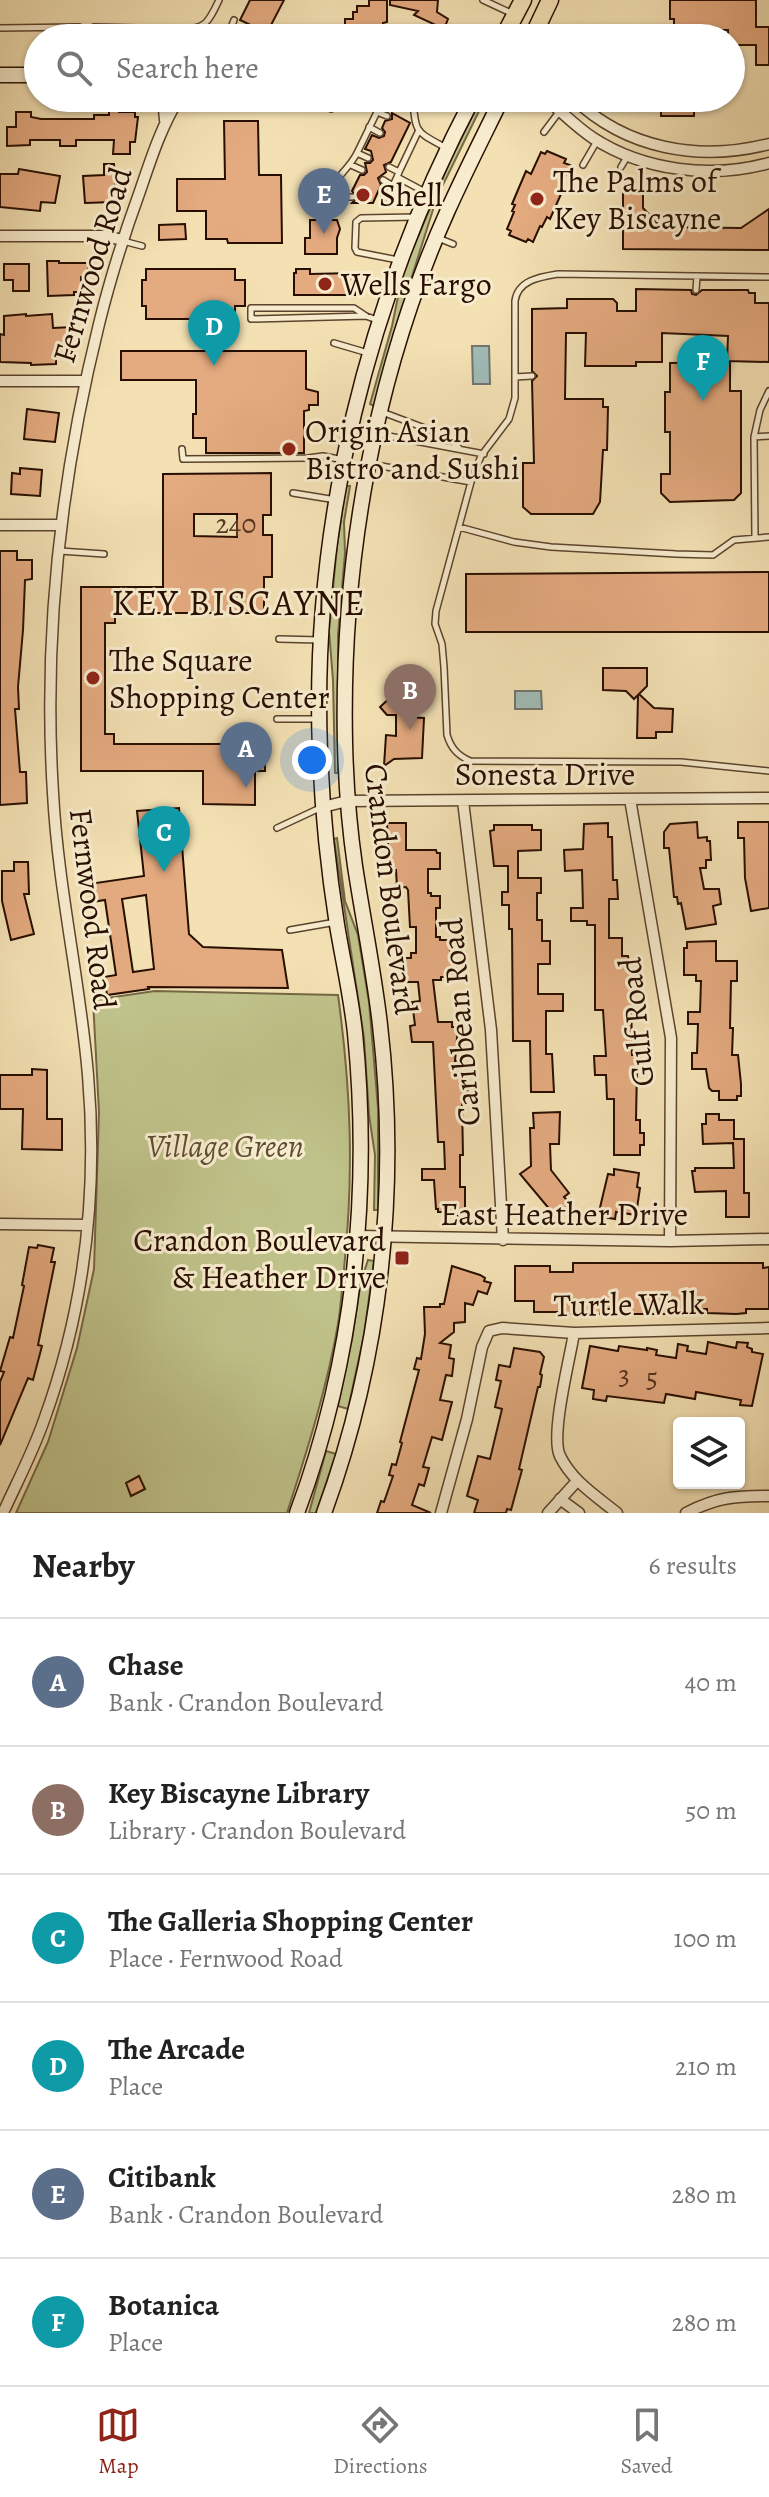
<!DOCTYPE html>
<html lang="en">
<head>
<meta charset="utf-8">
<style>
  :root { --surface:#fff; --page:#f6f6f6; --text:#222; --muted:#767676; --line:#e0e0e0; --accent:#8f2418 }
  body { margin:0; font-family:Alegreya,serif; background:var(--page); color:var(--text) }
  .controls { position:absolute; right:24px; bottom:24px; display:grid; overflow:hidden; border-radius:8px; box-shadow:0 2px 6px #0004 }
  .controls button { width:72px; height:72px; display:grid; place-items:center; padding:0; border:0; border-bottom:2px solid var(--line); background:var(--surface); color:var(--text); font:40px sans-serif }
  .you { position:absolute; left:312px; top:760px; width:28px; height:28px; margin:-20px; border:6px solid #fff; border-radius:50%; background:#1a73e8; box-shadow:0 0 0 12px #1a73e833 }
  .badge { display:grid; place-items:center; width:52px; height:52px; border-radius:50%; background:var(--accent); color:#fff; font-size:26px; font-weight:700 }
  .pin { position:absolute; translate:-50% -66px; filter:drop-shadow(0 2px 4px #0008) }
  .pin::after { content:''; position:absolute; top:42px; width:28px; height:24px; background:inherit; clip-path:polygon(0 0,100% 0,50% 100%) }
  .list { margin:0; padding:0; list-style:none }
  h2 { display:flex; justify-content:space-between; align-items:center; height:104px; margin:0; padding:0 32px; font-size:34px }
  h2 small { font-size:26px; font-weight:400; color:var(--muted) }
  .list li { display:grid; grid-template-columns:52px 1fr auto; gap:24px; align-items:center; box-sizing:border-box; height:128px; padding:0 32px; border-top:2px solid var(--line) }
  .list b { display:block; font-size:30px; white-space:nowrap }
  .list p { margin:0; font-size:26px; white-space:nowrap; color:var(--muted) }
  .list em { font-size:26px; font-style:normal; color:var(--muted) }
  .icon { flex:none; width:44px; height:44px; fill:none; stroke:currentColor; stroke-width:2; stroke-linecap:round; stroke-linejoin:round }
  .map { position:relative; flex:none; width:769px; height:1513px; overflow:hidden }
  .search { position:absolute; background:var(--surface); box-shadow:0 2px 6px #0004; left:24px; right:24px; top:24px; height:88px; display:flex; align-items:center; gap:20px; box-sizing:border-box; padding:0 28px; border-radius:44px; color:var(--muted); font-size:30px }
  .sheet { height:872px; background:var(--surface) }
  nav { display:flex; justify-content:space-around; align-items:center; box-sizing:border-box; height:112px; border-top:2px solid var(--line); background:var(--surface); font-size:22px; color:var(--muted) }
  nav a { display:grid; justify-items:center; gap:4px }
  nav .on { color:var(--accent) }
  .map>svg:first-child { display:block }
</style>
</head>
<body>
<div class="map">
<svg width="769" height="1513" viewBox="0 0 769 1513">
  <rect width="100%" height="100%" fill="#f3e1b4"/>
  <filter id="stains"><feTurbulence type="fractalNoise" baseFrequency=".0025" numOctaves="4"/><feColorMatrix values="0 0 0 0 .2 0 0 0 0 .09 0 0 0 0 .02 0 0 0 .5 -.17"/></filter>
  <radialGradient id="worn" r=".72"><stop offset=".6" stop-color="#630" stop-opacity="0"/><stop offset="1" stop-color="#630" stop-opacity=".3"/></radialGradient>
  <path fill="#bfc28a" stroke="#746845" stroke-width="2" d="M478,105L481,107L437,197L396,327L374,406L370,404L392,326L403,272L450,161Z
    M346,486H350L344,522L345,553L338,635V773H335L333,680L329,631L337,546Z
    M337,838L345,901L358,935L369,1002L378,1108V1210H374L375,1155L369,1115L364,1038L334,839Z
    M155,991L338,995C351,1090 354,1173 344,1269C342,1287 341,1306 338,1324C327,1388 307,1451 287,1513H16L48,1442L77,1348L94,1269L99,1112L93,1000Z
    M368,1260L374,1261L364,1335L348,1409L338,1406L352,1339L361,1281Z
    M326,1451L336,1454L316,1513H309Z"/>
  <path fill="#a0bbb8" stroke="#70766e" stroke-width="2" d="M472,346H489L490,384H473Z
    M515,691H541L542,709H515Z"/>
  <path fill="#e4aa80" stroke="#280e00" stroke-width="2" fill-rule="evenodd" d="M250,0H284L269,29L263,26L261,30L240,20Z
    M369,0H387V22L383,23L384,35L352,36V31L345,32V19H353V12H357V6H369Z
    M390,0H438L437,12L448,19L444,29L414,15L418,11L390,5Z
    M670,0H756V27H769V65H756V45H731V38H728V30H701V38H674V19H670Z
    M661,98H694V116H661Z
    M109,109H119V112H135V117H138L135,142H130V154H113L114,140H76V146H60V140H30V145L7,146V127H16V112H31V117L41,119H94V115H109Z
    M392,113L410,123L391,162L384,165L386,172L378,178L381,185L373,203H352L357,198L352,191L360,175H364L367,172L365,163H370L373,160L371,151L365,149L372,135L379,138L384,136L385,132L382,128L385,121L392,119Z
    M224,121H258L259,175H281L282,243H228L227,239H206V211H177V179H225Z
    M547,151L566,159L564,163L570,165L558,192L561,194L550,219L547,217L542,227L540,226L533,242L528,239L526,242L509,235L511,231L507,229L514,212L512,211L515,205L512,204L526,171L531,174L541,152L545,154Z
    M104,164H114L116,197L112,198L113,202L85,203L83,176L104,175Z
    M19,169L60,176L55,203L41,202L40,211L0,207V174H18Z
    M623,189H643V208L661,227L741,228L769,209V250L623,249Z
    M310,220H337L340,229L337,238V254H305V238H310Z
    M185,224L186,239L159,240V225Z
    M47,261H59V263H88V277H81V292H74V295L48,296Z
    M4,264H29V291H13V280H4Z
    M146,269H235V280H245V306H235V319H146V306H142V280H146Z
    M296,269H310V274L355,273V295H294V273H296Z
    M636,289L691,290L692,294L696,295L702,290H748L749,293H755V303H769V362L727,361L728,336L662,333V362H636V366H585L586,333H566L565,399H603V407H608L607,450H603L600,502L593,514H531L523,507V463H534L532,381L537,376L532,371V309L567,308V299H613L617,303V311H636Z
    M26,314V316L52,314L53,328L73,327L72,354H56V364L31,365V363L0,362V334L4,335V316Z
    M121,351H306V389L318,392V405H309V410L304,411V453H206V438H193V414H196V380H121Z
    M730,362V391H741V493L734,500L670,502L661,493V474H670V432H665V392H670V363Z
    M27,409L59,413L55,442L24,439Z
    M20,468L42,470L40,496L11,494L12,473L20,474Z
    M271,473V515H263V535H272V577H264V613H115V623H105V734H114V744H265V771H255V805L203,804V771H81V587H163V474ZM194,514H237V537L194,536Z
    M0,551H17V560H32V579L25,580L23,630L18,687L19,709H15L20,772H26L27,803L0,805Z
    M769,572V632H466V574Z
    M603,668H647V686L639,694L654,708L673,709L672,732H656V738H637L638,695L634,699L626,691L603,690Z
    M410,688L420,701L406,717L424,718L422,758L394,759L384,766L386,735L396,736V715H387L380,707L394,694H405Z
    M179,808L189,934L203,947L282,950L288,988L148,987L149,989L107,995L104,977L116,975L105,900L92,902L89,884L144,876L137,811ZM146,895L154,969L133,972L122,899Z
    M697,822L698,838L707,837V841H710L711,860H706V868H700L704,889H719L721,904L713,906L716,924L686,929L681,903L678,904L677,897H674L669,848H664V832L670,824Z
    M738,822H769V908L751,911L745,878L744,838H738Z
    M387,823H406V850H436L437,853H440V869H428V893H431V896H440V908H436V937H440V940H450V962H456V977H441V980H433L438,1022H452V1027H458L455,1061H464L465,1074H467L468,1102L462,1103L463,1155H460V1187H465V1216H452V1212H438V1209H436L434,1180H422V1169H445L444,1142H438L433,1042H412L410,1026L415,1025L412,1002L420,1001L418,982H405V958H411V953H416V927H410L408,890L406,887L397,888L396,870H389Z
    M608,823V837H612L613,880H617L618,899H609V938H622V956H628L631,974H636V988H631L632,1055H640V1068H637L636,1120H640V1133H644V1145H640V1155H614V1099H607L606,1075H595L594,1056H606L603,1010H595V925H587V921H571V908H583L582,870L565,871L564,850L583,849L584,824Z
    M494,825H532V830H541V850L518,851V878H541V893H537V920H542V941H550V964H538V994H563V1011H546V1054H552L554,1092H531L530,1041H513L512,929H509V905H502V892H508V866H494L490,831L494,830Z
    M14,862H28L29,894H24L34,934L11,940L2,901V871H14Z
    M716,941V961H737V981H731L730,1028H733L732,1055H738L741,1084V1096H737V1100H719V1091H712L709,1088L706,1069H692V1053H697L698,1024H688V1012H700L701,981H696V975H684V948H687V942Z
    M32,1069L47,1070V1119H62V1150L22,1149L23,1109H0V1075H32Z
    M560,1112L559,1144H550L551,1170L569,1193L564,1197L570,1204L556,1217L520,1174L531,1166L530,1128H534L533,1113Z
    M706,1114H719V1120H734V1139H744V1193H749V1217H726V1191L695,1192L692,1171H695V1168H734L733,1143L703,1144L702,1124H706Z
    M614,1169L639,1173L637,1187L640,1188L636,1215L616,1212L615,1219L598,1216L608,1174L614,1175Z
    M38,1245L54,1248L51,1262H55L38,1345L42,1346L33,1380L28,1378L0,1445V1382L4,1372L0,1371L10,1337L13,1338L24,1286L22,1285L29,1247L37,1248Z
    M573,1263H763V1268L769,1267V1309H746V1313L736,1314L707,1313V1309H688V1314H620V1309H600V1314H561V1312H534V1301H515V1266H550V1272H573Z
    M452,1266L480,1275L485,1278L484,1281L491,1283L487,1294L478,1291L473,1305L465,1303V1322L454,1323V1332L440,1343L451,1345L449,1358L454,1359L452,1376L446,1375L440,1400L452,1402L442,1440L432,1437L423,1467L429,1468L424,1486L419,1484L412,1505L431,1513H377L381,1501L384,1502L393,1476L389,1475L392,1464L396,1465L402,1443L400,1442L419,1370L414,1369L417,1358L421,1359L425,1334L424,1307H440V1304H444Z
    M708,1342L736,1348L737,1342L748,1343L747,1347L752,1349V1352L763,1354L752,1406L740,1405L741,1400L696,1392L695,1399L666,1394L664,1403L607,1396L606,1401L593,1399L594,1390L582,1388L590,1346L618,1351L619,1346L647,1350V1348L657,1350L656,1355L676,1358L678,1344L688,1346L687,1351L706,1354Z
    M514,1348L540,1352L544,1357L540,1374L542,1375L540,1387H538L519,1469L522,1470L511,1510L507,1509L506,1513H474L478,1500L467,1496L478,1456L490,1459L502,1409L495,1407L501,1381L496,1380L499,1365L510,1367Z
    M139,1476L145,1489L131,1496L126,1483Z"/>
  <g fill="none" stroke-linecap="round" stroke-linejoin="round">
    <defs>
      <path id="lane" d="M483,0L511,13
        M94,27L180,29
        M0,28L79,27
        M49,29L66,38
        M103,38L117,30
        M179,38L180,29C206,29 208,23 219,0
        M233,38L232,25L234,20
        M413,98C415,134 416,131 446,148
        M331,109L334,98
        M377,112L387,116
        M591,113L600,98
        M369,127L380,133
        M544,132L559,112
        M368,158L357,153L377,112L374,98
        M351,165L362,170
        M583,165L597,141
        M389,167L399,172L397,177L427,193
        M621,167L627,157
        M399,172L418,132
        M383,180L393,186
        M352,197H336L331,195L330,189C338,176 350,167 357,153
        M384,197L389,194L397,177
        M438,238L453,244
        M123,241L142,246
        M398,260L357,252L355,248L356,222L361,218L416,217
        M769,277L558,274C540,277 518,280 515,301V398L509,419L481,456L471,482L436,611L435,624L442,644L444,667L447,735C451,748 457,755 470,761L681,762L769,771
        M696,290L697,276
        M366,316L251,319V308H354L366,316L377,320
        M334,343L368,353
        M515,377L532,376
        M382,412L446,436L459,448
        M378,434L484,454
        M754,437L760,410L769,391
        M349,443L370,448
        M182,449L183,459L308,458L323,456L344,460
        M370,464L471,482
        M293,493L336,500
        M459,527L514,542L551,547L676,554L713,555L734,540L769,537
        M755,537L754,437L769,436
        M60,551L104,554
        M279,639L320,640
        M277,719H319
        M277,828L322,807
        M290,930L336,922"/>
      <path id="street" d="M163,98L165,120
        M545,98C561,111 575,126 593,138C644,171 712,179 769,163
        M573,98C626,149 699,162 769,144
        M0,236H106L122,240
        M0,381H84
        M0,525H61
        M630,799L671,1038L670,1241
        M463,801L491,1030L503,1240
        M323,807L347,801L769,798
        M0,1224L87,1225
        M359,1236L670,1241L769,1239
        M574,1333C570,1358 550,1436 560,1456C572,1481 596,1496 617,1513
        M560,1499L579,1513
        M3,1513C17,1482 33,1452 44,1420C84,1310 98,1192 88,1075C80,981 58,888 53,793C43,635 61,477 99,324C110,279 124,235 140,191C151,159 161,127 179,98
        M441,1513L467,1419L482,1347L489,1331L502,1328L574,1333L769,1328
        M548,1513L577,1481
        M686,1513C718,1497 734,1496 769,1496"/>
      <path id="secondary" d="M0,75H38
        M297,1513C354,1360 371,1195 355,1033C351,996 343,961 337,925C328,867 322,809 320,751C311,525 368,298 473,98
        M324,1513C381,1358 399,1188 380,1025C374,972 363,919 355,866C349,825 346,784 345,743C341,562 374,375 448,210C465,172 484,135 502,98"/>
      <path id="primary" d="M503,38L523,0
        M532,38L550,0"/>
    </defs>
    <use href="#lane" stroke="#5b432d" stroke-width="8"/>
    <use href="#street" stroke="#5b432d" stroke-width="13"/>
    <use href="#secondary" stroke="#280e00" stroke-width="17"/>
    <use href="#primary" stroke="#280e00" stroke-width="19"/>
    <use href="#lane" stroke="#f7ecce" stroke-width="5"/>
    <use href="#street" stroke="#f7ecce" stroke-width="10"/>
    <use href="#secondary" stroke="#f7ecce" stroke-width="14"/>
    <use href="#primary" stroke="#f3e1b4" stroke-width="16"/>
  </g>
  <g fill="#8f2418" stroke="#f7ecce" stroke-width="3">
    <circle cx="363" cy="195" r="8"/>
    <circle cx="537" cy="199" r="8"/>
    <circle cx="325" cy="284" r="8"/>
    <circle cx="289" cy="449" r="8"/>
    <circle cx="93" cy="678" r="8"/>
    <rect x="394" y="1250" width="16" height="16" rx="4"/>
  </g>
  <g text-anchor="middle" stroke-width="6" stroke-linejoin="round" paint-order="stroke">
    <g font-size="28" fill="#573520">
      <text x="236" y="533">240</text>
      <text x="624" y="1384">3</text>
      <text x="652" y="1387">5</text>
    </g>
    <g font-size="32" fill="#280e00" stroke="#f7ecce" text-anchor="start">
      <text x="553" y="192">The Palms of<tspan x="553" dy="37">Key Biscayne</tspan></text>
      <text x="379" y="206">Shell</text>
      <text x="341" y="295">Wells Fargo</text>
      <text x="305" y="442">Origin Asian<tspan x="305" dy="37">Bistro and Sushi</tspan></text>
      <text x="109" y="671">The Square<tspan x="109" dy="37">Shopping Center</tspan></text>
      <text x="386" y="1251" text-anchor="end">Crandon Boulevard<tspan x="386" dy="37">&amp; Heather Drive</tspan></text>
    </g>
    <g font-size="32" fill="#280e00" stroke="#f7ecce">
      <text transform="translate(92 265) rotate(-73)" y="11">Fernwood Road</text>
      <text x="545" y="785">Sonesta Drive</text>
      <text transform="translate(391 889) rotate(83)" y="11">Crandon Boulevard</text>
      <text transform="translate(93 909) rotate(83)" y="11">Fernwood Road</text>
      <text transform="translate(460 1022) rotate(-95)" y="11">Caribbean Road</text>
      <text transform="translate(636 1022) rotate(-96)" y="11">Gulf Road</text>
      <text x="564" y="1225">East Heather Drive</text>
      <text transform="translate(629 1304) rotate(-1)" y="11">Turtle Walk</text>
    </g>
    <g font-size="32" font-style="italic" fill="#5d4d30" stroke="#f7ecce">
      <text x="225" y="1157">Village Green</text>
    </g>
    <g font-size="36" letter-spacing="2" fill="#280e00" stroke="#f7ecce">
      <text x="239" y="615">KEY BISCAYNE</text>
    </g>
  </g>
  <rect width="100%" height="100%" filter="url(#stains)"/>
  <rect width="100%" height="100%" fill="url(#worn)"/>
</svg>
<div class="controls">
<button><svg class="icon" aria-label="layers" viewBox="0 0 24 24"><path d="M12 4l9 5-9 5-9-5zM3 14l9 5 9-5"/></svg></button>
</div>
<div class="you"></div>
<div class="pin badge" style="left:246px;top:788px;background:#5c6f8a">A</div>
<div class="pin badge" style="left:410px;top:730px;background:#8d6e63">B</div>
<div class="pin badge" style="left:164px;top:872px;background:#0f9aa8">C</div>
<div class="pin badge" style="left:214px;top:366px;background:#0f9aa8">D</div>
<div class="pin badge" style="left:324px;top:234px;background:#5c6f8a">E</div>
<div class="pin badge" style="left:703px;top:401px;background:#0f9aa8">F</div>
<div class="search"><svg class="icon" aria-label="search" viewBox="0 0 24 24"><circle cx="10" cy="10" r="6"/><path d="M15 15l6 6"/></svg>Search here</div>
</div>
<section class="sheet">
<h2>Nearby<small>6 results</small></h2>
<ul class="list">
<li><span class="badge" style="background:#5c6f8a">A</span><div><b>Chase</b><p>Bank · Crandon Boulevard</p></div><em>40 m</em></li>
<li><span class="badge" style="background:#8d6e63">B</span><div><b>Key Biscayne Library</b><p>Library · Crandon Boulevard</p></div><em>50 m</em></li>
<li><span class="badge" style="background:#0f9aa8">C</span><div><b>The Galleria Shopping Center</b><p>Place · Fernwood Road</p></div><em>100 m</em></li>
<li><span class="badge" style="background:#0f9aa8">D</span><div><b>The Arcade</b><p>Place</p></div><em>210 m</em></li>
<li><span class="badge" style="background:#5c6f8a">E</span><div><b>Citibank</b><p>Bank · Crandon Boulevard</p></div><em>280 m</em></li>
<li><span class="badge" style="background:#0f9aa8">F</span><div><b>Botanica</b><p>Place</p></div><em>280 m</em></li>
</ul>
</section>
<nav>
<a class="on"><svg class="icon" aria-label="map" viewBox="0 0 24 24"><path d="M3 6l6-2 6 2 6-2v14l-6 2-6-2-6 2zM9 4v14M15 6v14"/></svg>Map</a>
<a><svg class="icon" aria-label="directions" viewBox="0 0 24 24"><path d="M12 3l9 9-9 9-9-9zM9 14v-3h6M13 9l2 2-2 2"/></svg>Directions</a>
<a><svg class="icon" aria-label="saved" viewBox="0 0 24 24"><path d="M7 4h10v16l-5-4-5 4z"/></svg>Saved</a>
</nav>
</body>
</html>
